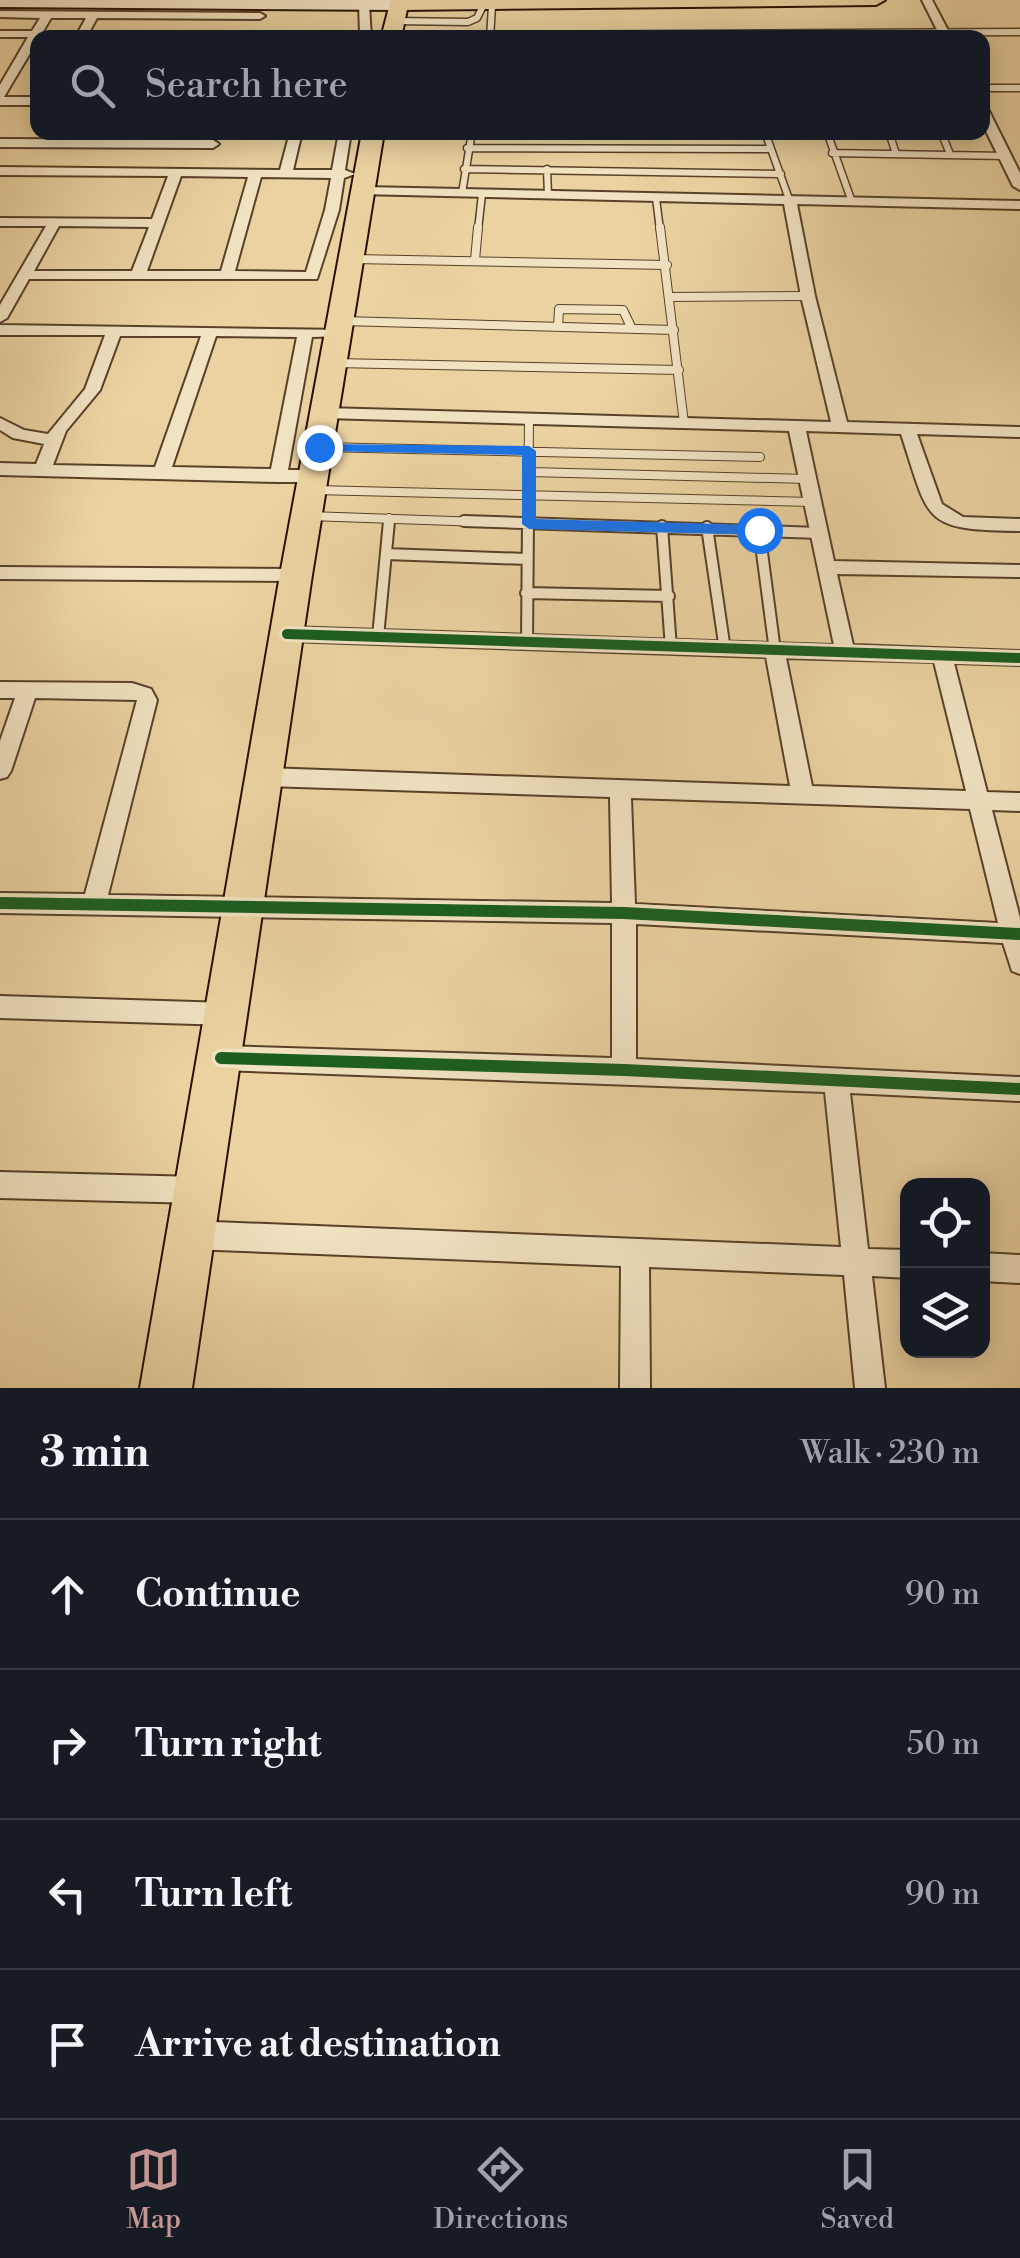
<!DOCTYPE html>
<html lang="en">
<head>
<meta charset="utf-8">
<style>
  :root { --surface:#171b24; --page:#20242c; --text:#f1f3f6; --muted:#9ea1a6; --line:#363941; --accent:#c59692 }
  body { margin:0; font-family:"Libre Bodoni",serif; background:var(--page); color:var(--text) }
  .controls { position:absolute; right:30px; bottom:30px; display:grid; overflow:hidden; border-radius:20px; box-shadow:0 5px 25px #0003 }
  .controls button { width:90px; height:90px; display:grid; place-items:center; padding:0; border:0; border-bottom:2px solid var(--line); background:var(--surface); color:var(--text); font:50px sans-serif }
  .stop { position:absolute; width:30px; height:30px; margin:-22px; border:8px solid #1a73e8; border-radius:50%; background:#fff }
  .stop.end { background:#1a73e8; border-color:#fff; box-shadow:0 2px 10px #0008 }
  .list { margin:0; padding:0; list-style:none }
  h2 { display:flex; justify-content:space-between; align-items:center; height:130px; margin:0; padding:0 40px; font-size:42px }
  h2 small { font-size:32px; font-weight:400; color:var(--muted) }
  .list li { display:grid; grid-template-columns:65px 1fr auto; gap:30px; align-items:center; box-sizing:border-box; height:150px; padding:0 40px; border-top:2px solid var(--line) }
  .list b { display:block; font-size:38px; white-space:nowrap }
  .list em { font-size:32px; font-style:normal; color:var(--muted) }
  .icon { flex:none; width:55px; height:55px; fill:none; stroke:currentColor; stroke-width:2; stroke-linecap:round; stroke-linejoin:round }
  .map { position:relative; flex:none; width:1020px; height:1388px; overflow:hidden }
  .search { position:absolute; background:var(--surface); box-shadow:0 5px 25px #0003; left:30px; right:30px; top:30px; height:110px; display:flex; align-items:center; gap:25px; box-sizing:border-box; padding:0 35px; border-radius:20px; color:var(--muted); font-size:38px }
  .sheet { height:730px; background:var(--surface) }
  nav { display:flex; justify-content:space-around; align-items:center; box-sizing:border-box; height:140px; border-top:2px solid var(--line); background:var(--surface); font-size:28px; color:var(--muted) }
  nav a { display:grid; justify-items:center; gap:5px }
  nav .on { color:var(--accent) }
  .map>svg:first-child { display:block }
</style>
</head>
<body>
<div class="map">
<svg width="1020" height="1388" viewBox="0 0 1020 1388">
  <rect width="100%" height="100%" fill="#ead2a1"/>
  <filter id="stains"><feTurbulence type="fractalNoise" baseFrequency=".002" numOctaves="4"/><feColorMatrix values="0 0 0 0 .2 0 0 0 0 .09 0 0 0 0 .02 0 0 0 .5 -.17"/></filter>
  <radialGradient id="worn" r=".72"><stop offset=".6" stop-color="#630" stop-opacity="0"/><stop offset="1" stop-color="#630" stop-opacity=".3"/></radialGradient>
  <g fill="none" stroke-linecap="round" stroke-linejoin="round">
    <defs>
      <path id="service-far2" d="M395,21L468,22L477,18L483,6
        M491,35L1020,32
        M490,38L492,6
        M982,88H1020
        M765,132L790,202
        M827,132L852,202
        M889,132L896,154
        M941,132L950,154
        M467,148L770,149
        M832,153L1005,156
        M464,169L781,174
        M547,169L548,195
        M462,193L472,132
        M656,198L660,230
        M478,230L482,194"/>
      <path id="service-far1" d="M660,227L684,423
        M354,259L667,265
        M475,260L478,227
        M670,297L808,296
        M342,321L674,330
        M558,327L559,309L623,310L632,329
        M334,363L679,370
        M321,447L760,457
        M530,472L807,479
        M314,490L812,502
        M309,516L539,524
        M388,524L389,518
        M528,524L529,419"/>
      <path id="service" d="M464,521L819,533
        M662,526L671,648
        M707,527L725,650
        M759,530L775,651
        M386,554L526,559
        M526,593L669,596
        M378,637L389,521
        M527,643L528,521"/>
      <path id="minor" d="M922,0H932L952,38H941Z
        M364,1L369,4L371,38L148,35L154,32L360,34L359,4Z
        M0,11L260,13L265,16L260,19L97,18L86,38H75L86,18H51L4,97H38V105H0V85L28,37H0V31H32L40,18L0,17Z
        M982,105L988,109L1020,173V190L1013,186L982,123Z
        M290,132H302L293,170H332L339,132H351L345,170L355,174L344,178L339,210L317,279H29L7,318L0,322V305L46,226H0V218L152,219L168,176L0,175V167L280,170ZM181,176L248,177L221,271H147ZM261,177L331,178L325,210L306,272L235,271ZM59,226L149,227L132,271H34Z
        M0,139L213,140L219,144L213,148L0,147Z
        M364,187L1020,201V209L797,204L815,296L847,422L1020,427V437L917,434L942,504L963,517L1020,519V531C921,530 930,522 901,434L806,431L834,561L1020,565V577L837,574L853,645L1020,651V665L954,663L987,792L1020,793V811L992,810L1020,918V974L1012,971L1003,943L636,924V1059L1020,1077V1101L850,1093L868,1249L908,1250V1278L872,1276L885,1388H855L844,1275L649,1267L650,1388H620L621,1266L190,1249L180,1245L176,1235L180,1225L190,1221L841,1247L825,1092L221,1070L212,1066L209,1058L212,1050L221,1046L612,1058V923L0,913V893L85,894L137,700L35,698L11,771L7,777L0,779V741L15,698H0V682L132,683L151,689L157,700L108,895L612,903L610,797L266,786L259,783L255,777L259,771L266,768L790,786L766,657L287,641L277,634L287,627L834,645L789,431L325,418L317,413L325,408L831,422L801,296L784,204L359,194L357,191ZM786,658L934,662L966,791L812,786ZM631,798L970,809L998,923L635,904Z
        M0,325L344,330V336L312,337L288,470H315L324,476L315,482H278L0,475V463L36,464L44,444L13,438L0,430V418L24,430L48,434L85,389L105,335H0ZM120,336H201L155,467L53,465L66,431L100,390ZM216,336L297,337L271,469L172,467Z
        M0,567L296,569L305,575L296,581L0,579Z
        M0,996L228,1003L237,1006L240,1014L237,1022L228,1025L0,1018Z
        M0,1172L198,1177L207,1181L211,1190L207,1199L198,1203L0,1198Z
        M982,1253L1020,1255V1283L982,1281Z"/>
      <path id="secondary" d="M0,0H399L407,5L399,10L0,7Z"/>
      <path id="primary" d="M885,0L876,5L399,10L390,5L398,0Z"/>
      <path id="trunk" d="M391,0H409L401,38H381Z
        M362,132H384L312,575L192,1388H140L280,575Z"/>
    </defs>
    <use href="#service-far2" stroke="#584129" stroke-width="9"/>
    <use href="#service-far1" stroke="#584129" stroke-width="10"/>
    <use href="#service" stroke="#584129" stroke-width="14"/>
    <use href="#minor" stroke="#584129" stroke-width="4"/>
    <use href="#secondary" stroke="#281101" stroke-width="4"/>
    <use href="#primary" stroke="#281101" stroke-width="4"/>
    <use href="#trunk" stroke="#281101" stroke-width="4"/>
    <use href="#service-far2" stroke="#f1e2c2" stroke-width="6"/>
    <use href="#service-far1" stroke="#f1e2c2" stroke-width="8"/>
    <use href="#service" stroke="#f1e2c2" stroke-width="10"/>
    <use href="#minor" fill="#f1e2c2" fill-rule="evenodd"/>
    <use href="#secondary" fill="#f1e2c2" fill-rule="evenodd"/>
    <use href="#primary" fill="#ead2a1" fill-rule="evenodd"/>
    <use href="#trunk" fill="#ead2a1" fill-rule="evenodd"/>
    <defs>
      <path id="cycleway-far1" d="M287,634L1020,658"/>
      <path id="cycleway" d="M0,903L624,913L1020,934
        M221,1058L624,1070L1020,1089"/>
    </defs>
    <use href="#cycleway-far1" stroke="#f1e2c2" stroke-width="16"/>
    <use href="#cycleway" stroke="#f1e2c2" stroke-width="19"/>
    <use href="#cycleway-far1" stroke="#1b5e20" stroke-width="10"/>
    <use href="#cycleway" stroke="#1b5e20" stroke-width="12"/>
  </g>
  <path fill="#1a73e8" d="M314,444L529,446L536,451V519L759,525L766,530L759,535L529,529L522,524V455L319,451L314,450Z"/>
  <rect width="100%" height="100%" filter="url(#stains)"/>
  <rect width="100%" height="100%" fill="url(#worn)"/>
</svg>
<div class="controls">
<button><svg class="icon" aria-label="locate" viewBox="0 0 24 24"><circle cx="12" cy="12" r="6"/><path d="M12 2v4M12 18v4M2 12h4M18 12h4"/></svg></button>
<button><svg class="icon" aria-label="layers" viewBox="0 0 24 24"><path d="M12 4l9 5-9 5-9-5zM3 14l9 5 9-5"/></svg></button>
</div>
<div class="stop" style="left:759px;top:530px"></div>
<div class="stop end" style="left:319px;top:447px"></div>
<div class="search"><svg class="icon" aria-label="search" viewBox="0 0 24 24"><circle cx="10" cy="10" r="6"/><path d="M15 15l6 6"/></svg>Search here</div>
</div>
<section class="sheet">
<h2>3 min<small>Walk · 230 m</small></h2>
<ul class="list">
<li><svg class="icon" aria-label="ahead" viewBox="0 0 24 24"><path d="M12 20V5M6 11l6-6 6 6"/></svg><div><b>Continue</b></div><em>90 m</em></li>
<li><svg class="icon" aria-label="right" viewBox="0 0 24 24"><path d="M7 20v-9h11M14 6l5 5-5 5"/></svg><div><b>Turn right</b></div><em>50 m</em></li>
<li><svg class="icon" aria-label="left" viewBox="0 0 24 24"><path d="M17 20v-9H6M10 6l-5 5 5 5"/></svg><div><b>Turn left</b></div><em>90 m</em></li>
<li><svg class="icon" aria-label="arrive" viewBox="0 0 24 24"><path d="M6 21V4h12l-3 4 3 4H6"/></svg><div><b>Arrive at destination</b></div></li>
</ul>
</section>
<nav>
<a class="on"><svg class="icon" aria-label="map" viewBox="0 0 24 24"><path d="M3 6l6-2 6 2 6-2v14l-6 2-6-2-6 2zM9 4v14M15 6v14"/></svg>Map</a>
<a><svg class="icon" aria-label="directions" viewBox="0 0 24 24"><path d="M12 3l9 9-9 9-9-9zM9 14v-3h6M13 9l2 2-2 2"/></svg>Directions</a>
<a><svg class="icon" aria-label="saved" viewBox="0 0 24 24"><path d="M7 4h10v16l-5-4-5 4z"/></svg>Saved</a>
</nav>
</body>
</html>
